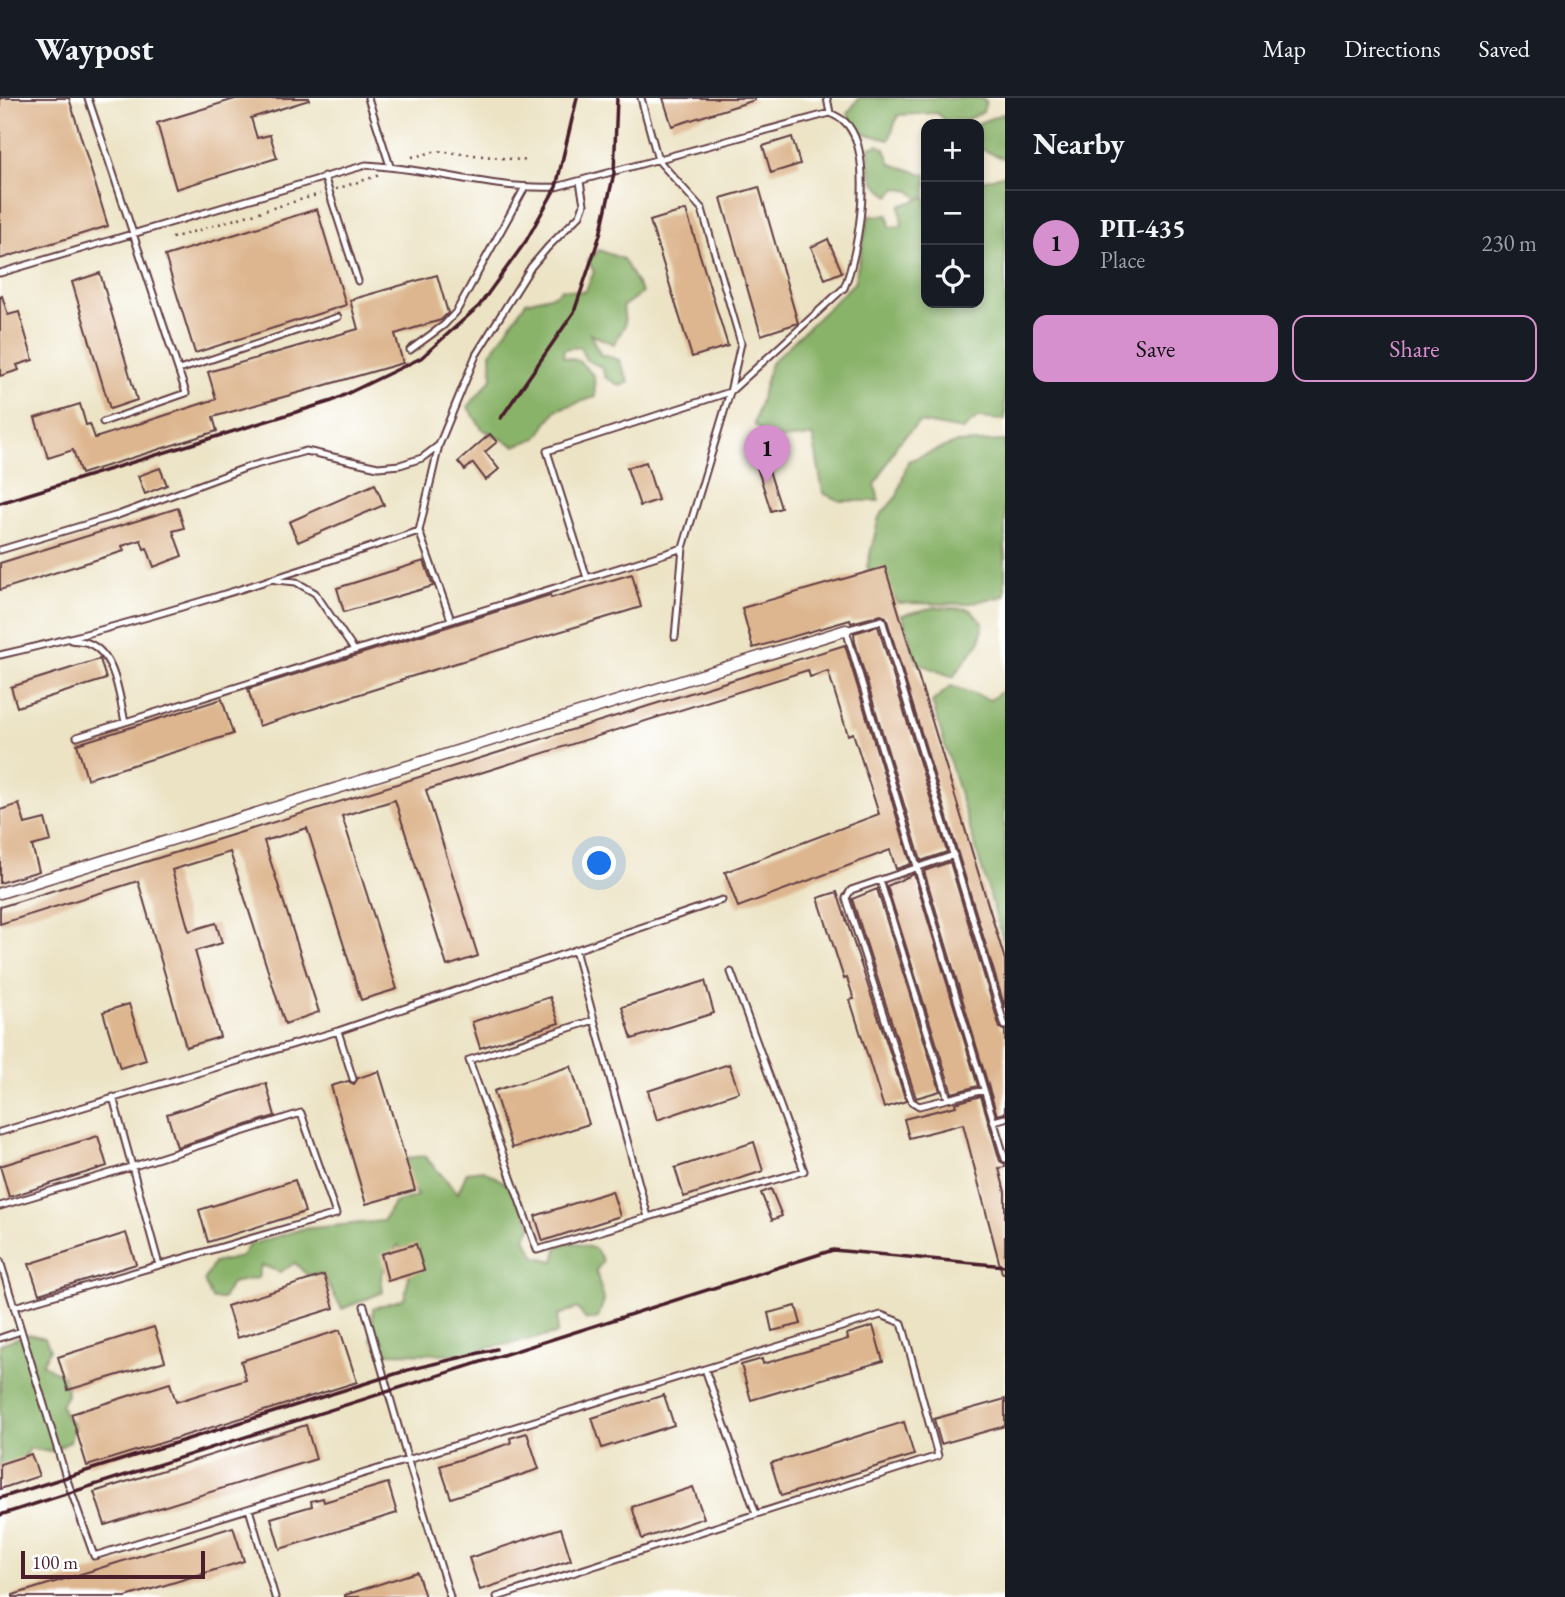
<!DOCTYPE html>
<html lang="en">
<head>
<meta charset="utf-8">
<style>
  :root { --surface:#171b24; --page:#242831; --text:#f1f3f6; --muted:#9ea1a6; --line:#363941; --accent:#d690ce }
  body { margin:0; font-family:"EB Garamond",serif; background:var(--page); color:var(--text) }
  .controls { position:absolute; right:21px; top:21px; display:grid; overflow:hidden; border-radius:14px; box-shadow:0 4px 10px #0003 }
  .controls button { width:63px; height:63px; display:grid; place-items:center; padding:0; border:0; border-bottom:2px solid var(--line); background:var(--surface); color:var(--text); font:35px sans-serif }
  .scale { position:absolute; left:21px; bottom:18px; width:184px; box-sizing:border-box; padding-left:7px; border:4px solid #4a1f2b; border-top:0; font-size:19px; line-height:24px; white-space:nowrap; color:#4a1f2b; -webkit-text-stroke:5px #fff; paint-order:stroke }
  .you { position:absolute; left:600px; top:766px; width:24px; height:24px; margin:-18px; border:5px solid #fff; border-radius:50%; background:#1a73e8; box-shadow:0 0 0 10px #1a73e833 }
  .badge { display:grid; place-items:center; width:46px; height:46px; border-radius:50%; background:var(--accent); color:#111; font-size:23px; font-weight:700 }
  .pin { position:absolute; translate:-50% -58px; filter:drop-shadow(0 2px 4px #0008) }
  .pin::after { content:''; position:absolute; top:37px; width:24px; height:21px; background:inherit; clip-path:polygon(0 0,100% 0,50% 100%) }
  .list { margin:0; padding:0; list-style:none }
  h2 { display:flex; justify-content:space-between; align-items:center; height:91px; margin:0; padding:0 28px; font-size:30px }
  h2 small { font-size:23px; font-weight:400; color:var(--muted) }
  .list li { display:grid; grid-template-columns:46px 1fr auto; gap:21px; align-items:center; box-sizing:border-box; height:105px; padding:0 28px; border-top:2px solid var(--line) }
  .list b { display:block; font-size:26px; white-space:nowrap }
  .list p { margin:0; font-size:23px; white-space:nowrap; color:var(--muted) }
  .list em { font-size:23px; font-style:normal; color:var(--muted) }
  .actions { display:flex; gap:14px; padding:21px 28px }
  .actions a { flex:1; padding:16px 0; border:2px solid var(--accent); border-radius:14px; text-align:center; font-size:24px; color:var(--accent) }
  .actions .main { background:var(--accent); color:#111 }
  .icon { flex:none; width:38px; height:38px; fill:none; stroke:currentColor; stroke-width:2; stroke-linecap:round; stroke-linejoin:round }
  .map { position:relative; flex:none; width:1005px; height:1499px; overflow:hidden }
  header { display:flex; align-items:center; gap:42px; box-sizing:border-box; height:98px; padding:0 35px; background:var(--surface); border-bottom:2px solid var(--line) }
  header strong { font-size:33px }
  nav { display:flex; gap:38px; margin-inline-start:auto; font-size:24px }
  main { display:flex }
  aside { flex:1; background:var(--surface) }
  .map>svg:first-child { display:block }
</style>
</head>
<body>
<header>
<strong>Waypost</strong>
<nav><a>Map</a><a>Directions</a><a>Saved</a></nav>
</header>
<main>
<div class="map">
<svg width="1005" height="1499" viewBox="0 0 1005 1499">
  <rect width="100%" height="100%" fill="#fff"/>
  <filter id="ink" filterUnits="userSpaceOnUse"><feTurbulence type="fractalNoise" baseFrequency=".0143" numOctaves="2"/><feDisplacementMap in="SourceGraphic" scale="14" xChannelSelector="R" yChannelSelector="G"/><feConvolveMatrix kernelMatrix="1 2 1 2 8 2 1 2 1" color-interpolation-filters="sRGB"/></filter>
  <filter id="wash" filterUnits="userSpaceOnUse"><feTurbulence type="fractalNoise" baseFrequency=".00686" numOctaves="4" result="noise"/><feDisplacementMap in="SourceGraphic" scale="28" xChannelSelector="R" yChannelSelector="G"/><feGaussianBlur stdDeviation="1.57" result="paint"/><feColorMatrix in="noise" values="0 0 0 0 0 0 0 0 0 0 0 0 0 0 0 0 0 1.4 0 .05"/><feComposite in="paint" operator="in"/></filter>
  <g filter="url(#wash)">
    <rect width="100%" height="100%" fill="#ece3c4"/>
    <path fill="#8ab36a" stroke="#6a694a" stroke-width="2" d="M859,0H982L986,3L983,14L966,22H944L937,15L898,17L889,42L855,33L848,15Z
      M1002,16L1005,17V61L979,50V26H976Z
      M878,47L885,51L891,66L926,77V97L922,100H926V205H979V84L1005,76V322L977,320L963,332L919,324L898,345L875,387L879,403H840L823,395L813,338L770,342L754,326L771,265L854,185L869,118L888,117L890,129L902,128L900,108L920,101L910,93L897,90L890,98C870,86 869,72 869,50Z
      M599,152L623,161L642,195L623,208L625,227L614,246L590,236L600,256L619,262L629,284L621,288L605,279L602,269L586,262L580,249L564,251L563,259L579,263L594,278L595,299L556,312L537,340L515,348L482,331L468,309L492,280L491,255L526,204L554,197L562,191L585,194L594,174L588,162Z
      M1005,343V498L965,506L899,505L867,469L879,419L897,398L908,363L955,345Z
      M936,509L969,511L983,525L980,543L953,579L917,565L902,517Z
      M951,588L990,602L1005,591V848L932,604Z
      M424,1058L458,1095L467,1074L483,1072L514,1090L532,1128L525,1140L536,1159L554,1163L558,1148L571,1144L596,1151L603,1163L596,1173L604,1202L598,1220L586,1222L577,1210L558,1217L557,1236L460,1256L383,1255L372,1242L373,1210L404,1201L410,1173L419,1167L398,1147L381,1177L383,1194L342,1211L322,1176L307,1177L295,1165L280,1174L261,1167L258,1180L231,1185L223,1201H212L204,1183L214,1165L241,1159L249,1147L302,1131L383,1123L394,1105L417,1098L402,1072L408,1060Z
      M29,1236L45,1240L50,1251L42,1266L65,1279L67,1297L61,1307L66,1320L75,1327L70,1344L49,1354L30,1350L24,1361L0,1373V1246Z"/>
    <g id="blocks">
      <path fill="#ddb68f" d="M0,0H69L108,128L0,161Z
        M238,0H309V2L251,20L257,40L270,37L277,60L176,91L157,25Z
        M663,0H755V2L672,28Z
        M792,39L800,66L771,75L763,48Z
        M759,89L798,225L761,237L721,100Z
        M317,111L346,207L195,255L165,158Z
        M686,112L728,248L692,259L650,123Z
        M828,141L842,174L825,181L811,149Z
        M100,175L137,302L110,311L72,184Z
        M437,177L448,215L441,222L395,236L403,265L213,319L217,333L81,376L73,352L48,360L35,320L80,306L86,327L90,326L95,340L216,301L208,274L358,231L350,202Z
        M2,198L8,217L19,214L33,262L17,267L19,272L0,278V199Z
        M490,336L497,344L485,354L499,371L486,382L473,365L465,372L458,364Z
        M764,357L781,410L771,413L754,360Z
        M646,364L658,402L640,408L627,370Z
        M160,370L167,387L145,396L138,378Z
        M375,386L384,407L298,444L289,424Z
        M178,410L184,430L173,433L182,458L154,469L147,450L144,451L141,442L122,448L124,453L0,492V465Z
        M424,463L433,488L344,514L337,490Z
        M885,469L1005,862V910L886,519L881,517L851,525L850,522L753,550L742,510Z
        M632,476L641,509L400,582L401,583L259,628L248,591L550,497L551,500Z
        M878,528L947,754L921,763L855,544L854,535Z
        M845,547L911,766L896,771L890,752L738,809L725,774L879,716L853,635L848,637L828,573L810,579L808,572L426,692L478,858L447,868L395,702L342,718L397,891L361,902L307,730L264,743L319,914L285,926L230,754L172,772L189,833L216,825L222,845L195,853L220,939L186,949L138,783L0,826V809Z
        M100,561L106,581L17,609L11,589Z
        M222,601L233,636L87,681L77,646Z
        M19,706L25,726L45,721L51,743L32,748L39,773L0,785V712Z
        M950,764L1000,930L1005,933V1015L997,1017L924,773Z
        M914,776L978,988L952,995L887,788Z
        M877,791L940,993L916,1000L852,801Z
        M837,794L906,1003L884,1010L850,902L854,901L847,880L844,881L818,800Z
        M705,883L714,915L632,941L622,909Z
        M550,899L559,925L480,950L472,924Z
        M129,906L146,962L120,970L103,914Z
        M729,966L739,994L657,1022L648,993Z
        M571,968L589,1026L512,1050L494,993Z
        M379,973L415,1092L366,1106L331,988L348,983L354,986L358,980Z
        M266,985L275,1018L177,1049L167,1016Z
        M981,998L1000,1063L1005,1066V1069L999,1070L1005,1094V1175H1002L963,1026L909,1040L904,1021L956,1008L955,1005Z
        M98,1038L107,1068L9,1099L0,1068Z
        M754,1044L763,1073L684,1099L675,1070Z
        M295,1082L305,1114L208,1144L199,1112Z
        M771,1091L782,1118L772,1122L761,1095Z
        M612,1093L620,1118L543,1143L535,1118Z
        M126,1135L136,1166L39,1196L29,1166Z
        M416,1146L424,1172L388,1183L381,1156Z
        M324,1177L334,1210L237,1240L227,1208Z
        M796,1208L801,1226L772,1233L768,1215Z
        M873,1228L883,1263L751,1302L741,1267L762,1261L763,1266L848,1241L847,1236Z
        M154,1229L165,1263L68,1292L58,1259Z
        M340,1232L357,1284L87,1368L71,1316L170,1285L176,1304L246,1282L241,1263Z
        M664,1297L674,1327L602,1350L592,1320Z
        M1005,1301V1328L941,1346L934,1321Z
        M904,1324L914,1357L781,1398L771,1365Z
        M306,1327L316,1361L105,1427L94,1394Z
        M527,1335L539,1371L451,1400L440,1368L511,1345L510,1340Z
        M31,1356L39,1378L0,1391V1366Z
        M388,1385L397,1415L280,1451L271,1420L312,1408L311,1403L323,1400L324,1404Z
        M693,1389L704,1420L642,1441L632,1409Z
        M233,1429L244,1463L126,1499H13V1497Z
        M561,1430L571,1462L480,1492L469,1460Z
        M417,1474L425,1499H345V1497Z"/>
    </g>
  </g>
  <g filter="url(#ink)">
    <use href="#blocks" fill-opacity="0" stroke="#623c42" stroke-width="2"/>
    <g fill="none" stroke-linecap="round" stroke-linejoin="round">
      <defs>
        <path id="lane" d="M88,0L186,295L103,324
          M368,0L390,68
          M641,0L658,62L702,111L741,245L730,294L683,450L675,539
          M827,0L830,15
          M324,78L358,183
          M0,175L366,67C430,70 491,92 556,89L830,15C834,17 840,20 844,23C876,51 859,155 844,190L730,294L547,353L587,480
          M410,252L444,227L456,214L524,91
          M179,272L338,219
          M0,452L118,417L248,369L306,353L378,369L400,367L422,360L439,347
          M276,482L296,484L315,495L354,552
          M451,522L419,433L439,347L476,257L531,169L548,149L580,117L584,106L580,84
          M71,542C76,543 83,543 88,545C116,556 119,598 125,624
          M0,557C142,525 281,479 419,433
          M77,639L683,450
          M954,757L851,792L846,800L911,1003L919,1008L984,992
          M880,782L948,1001
          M575,852L648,1119
          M594,922L469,962L537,1152L804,1073L731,874
          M1005,928L882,522L846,532L1005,1061
          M338,933L353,981
          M113,999L159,1167
          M994,1023L1005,1020
          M0,1034L338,933L722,802
          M0,1108L131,1069L301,1015L336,1116L14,1209
          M0,1163L66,1379L94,1458L881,1217L902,1225L938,1358L497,1499
          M364,1208L408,1363L450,1499
          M0,1240L21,1233
          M705,1271L756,1416
          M249,1411L275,1499"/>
        <path id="street" d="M0,795L846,532"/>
      </defs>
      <use href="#lane" stroke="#623c42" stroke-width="9"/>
      <use href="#street" stroke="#623c42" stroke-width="13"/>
      <path stroke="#623c42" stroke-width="2.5" stroke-dasharray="2 5" stroke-linecap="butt" d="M412,59L438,53L529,63
        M336,91L380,77
        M172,140L320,96"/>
      <use href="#lane" stroke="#fff" stroke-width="5"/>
      <use href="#street" stroke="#fff" stroke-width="10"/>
      <path stroke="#4a1f2b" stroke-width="3.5" d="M501,320L574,214L600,137L614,75L617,0
        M0,405L332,303L421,260L479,208L526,143L556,89L577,0
        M0,1400L408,1272L496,1251
        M0,1417L833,1152L1005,1168"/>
    </g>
  </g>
</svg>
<div class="controls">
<button>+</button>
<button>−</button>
<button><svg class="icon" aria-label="locate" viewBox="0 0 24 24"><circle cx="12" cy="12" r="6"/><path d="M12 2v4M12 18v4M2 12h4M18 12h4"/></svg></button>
</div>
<div class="scale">100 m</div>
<div class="you"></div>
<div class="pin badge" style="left:767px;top:385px">1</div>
</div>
<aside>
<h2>Nearby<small></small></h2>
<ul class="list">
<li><span class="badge">1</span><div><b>РП-435</b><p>Place</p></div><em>230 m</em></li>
</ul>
<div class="actions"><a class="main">Save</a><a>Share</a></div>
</aside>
</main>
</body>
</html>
